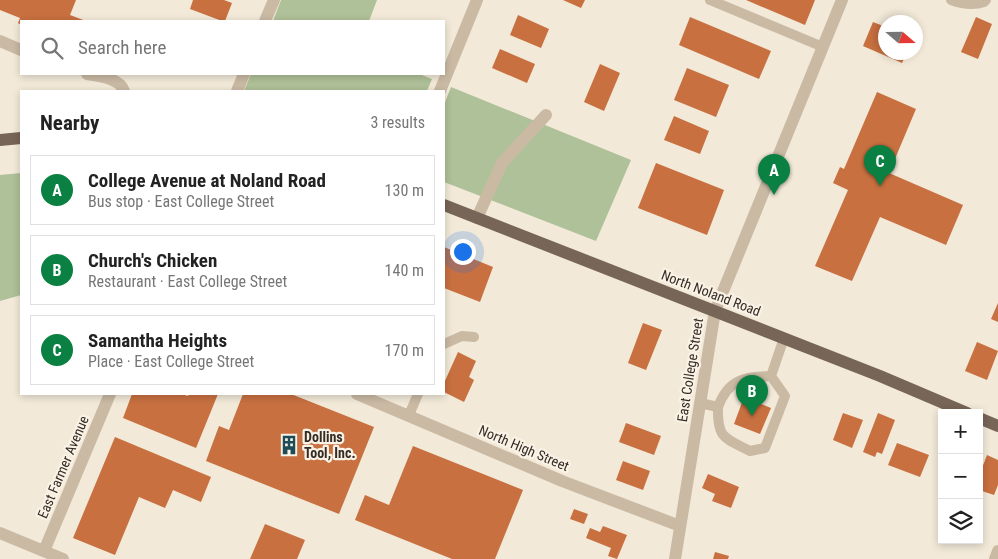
<!DOCTYPE html>
<html lang="en">
<head>
<meta charset="utf-8">
<style>
  :root { --surface:#fff; --page:#f2f2f2; --text:#222; --muted:#767676; --line:#e0e0e0; --accent:#0b8043 }
  body { margin:0; font-family:"Roboto Condensed",sans-serif; background:var(--page); color:var(--text) }
  .controls { position:absolute; right:15px; bottom:15px; display:grid; overflow:hidden; border-radius:0px; box-shadow:0 2px 8px #0003 }
  .controls button { width:45px; height:45px; display:grid; place-items:center; padding:0; border:0; border-bottom:1px solid var(--line); background:var(--surface); color:var(--text); font:25px sans-serif }
  .compass { position:absolute; left:878px; top:15px; width:45px; height:45px; border-radius:50%; background:var(--surface); box-shadow:0 2px 8px #0003; rotate:110deg }
  .you { position:absolute; left:462px; top:251px; width:18px; height:18px; margin:-12px; border:4px solid #fff; border-radius:50%; background:#1a73e8; box-shadow:0 0 0 8px #1a73e833 }
  .badge { display:grid; place-items:center; width:32px; height:32px; border-radius:50%; background:var(--accent); color:#fff; font-size:16px; font-weight:700 }
  .pin { position:absolute; translate:-50% -41px; filter:drop-shadow(0 1px 2px #0008) }
  .pin::after { content:''; position:absolute; top:26px; width:18px; height:15px; background:inherit; clip-path:polygon(0 0,100% 0,50% 100%) }
  .list { margin:0; padding:0; list-style:none }
  h2 { display:flex; justify-content:space-between; align-items:center; height:65px; margin:0; padding:0 20px; font-size:21px }
  h2 small { font-size:16px; font-weight:400; color:var(--muted) }
  .list li { display:grid; grid-template-columns:32px 1fr auto; gap:15px; align-items:center; box-sizing:border-box; height:70px; margin:0 10px 10px; padding:0 10px; border:1px solid var(--line); border-radius:0px }
  .list b { display:block; font-size:19px; white-space:nowrap }
  .list p { margin:0; font-size:16px; white-space:nowrap; color:var(--muted) }
  .list em { font-size:16px; font-style:normal; color:var(--muted) }
  .icon { flex:none; width:28px; height:28px; fill:none; stroke:currentColor; stroke-width:2; stroke-linecap:round; stroke-linejoin:round }
  .map { position:relative; flex:none; width:998px; height:559px; overflow:hidden }
  .search { position:absolute; background:var(--surface); box-shadow:0 2px 8px #0003; left:20px; top:20px; width:425px; height:55px; display:flex; align-items:center; gap:12px; box-sizing:border-box; padding:0 18px; border-radius:0px; color:var(--muted); font-size:19px }
  .panel { position:absolute; background:var(--surface); box-shadow:0 2px 8px #0003; left:20px; top:90px; width:425px; height:305px; border-radius:0px }
  .map>svg:first-child { display:block }
</style>
</head>
<body>
<div class="map">
<svg width="998" height="559" viewBox="0 0 998 559">
  <rect width="100%" height="100%" fill="#f2e9d8"/>
  <path fill="#afc198" d="M281,0H377L369,21H273Z
    M251,74H419L432,79L427,91H244Z
    M451,87L631,160L596,241L444,182V105Z
    M21,173V295L0,301V175Z"/>
  <path fill="#c87040" d="M0,0H76L70,15L86,21H21V25L18,23L20,18L0,10Z
    M193,0H224L232,3L225,21H222L190,9Z
    M563,0H585L581,8Z
    M746,0H815L805,25Z
    M518,15L549,29L541,48L510,35Z
    M690,17L771,51L759,79L679,45Z
    M976,17L992,24L978,59L961,52Z
    M873,22L886,27V52H907L902,63L863,46Z
    M500,49L535,64L527,83L492,68Z
    M600,64L620,73L604,111L584,102Z
    M687,68L729,85L716,117L674,100Z
    M877,92L916,109L889,173L963,205L946,245L880,217L852,281L815,266L848,190L833,183L840,167L844,169Z
    M674,116L709,131L700,154L664,140Z
    M656,163L724,190L707,235L638,208Z
    M444,247L493,267L480,302L444,288Z
    M998,303V322L991,319Z
    M643,323L662,330L646,370L628,363Z
    M977,342L998,351L987,380L965,371Z
    M458,352L476,361L469,377L474,380L464,402L444,392V383Z
    M132,394H181L188,396L189,394H218L196,448L123,418Z
    M243,394H291L374,427L339,514L206,461L219,426L229,430Z
    M744,397L771,408L760,434L734,424Z
    M843,413L863,420L852,448L833,440Z
    M878,413L895,420L882,454L877,452L875,457L863,452Z
    M626,423L661,436L654,455L619,442Z
    M115,437L211,477L201,502L173,490L165,508L139,497L115,555L73,538Z
    M897,443L929,455L920,477L888,465Z
    M413,446L523,490L495,559H452L355,520L365,495L389,505Z
    M942,451V463L938,461Z
    M987,455L998,460V485L994,495L979,490V476Z
    M623,461L650,471L643,490L616,480Z
    M708,474L739,487L731,508L712,501L715,494L702,488Z
    M574,509L588,514L584,524L570,519Z
    M265,524L305,540L297,559H250Z
    M603,526L627,535L617,559L608,556L611,548L586,538L590,528L600,532Z
    M715,552L729,556L728,559H713Z"/>
  <g fill="none" stroke-linecap="round" stroke-linejoin="round">
    <path stroke="#cabaa4" stroke-width="10" d="M710,0L823,47
      M951,0C962,4 973,6 984,2L986,0
      M444,344L462,336L474,337
      M700,403L718,407C728,380 744,376 771,376L784,338
      M718,407C717,439 725,438 750,451L765,448L785,396L771,376
      M409,415L418,394"/>
    <path stroke="#cabaa4" stroke-width="12" d="M265,21L274,0
      M0,41L21,50
      M87,74C99,76 120,78 124,91
      M237,91L244,74
      M440,91L477,0
      M477,218L502,163L546,115
      M357,394L562,481L680,526
      M0,533L63,559
      M44,551L110,394
      M675,559L715,311L842,0
      M995,559L998,551"/>
    <path stroke="#776557" stroke-width="12" d="M0,140L21,138
      M444,205L880,376L967,413
      M979,418L998,426"/>
  </g>
  <defs>
    <symbol id="building-bare" viewBox="-9 -9 18 18"><path d="M-4-6H4V6H1V3H-1V6H-4ZM-2.5-4.3h1.7v1.8h-1.7ZM.8-4.3h1.7v1.8H.8ZM-2.5-1h1.7V.8h-1.7ZM.8-1h1.7V.8H.8Z" fill="#1b4c57" stroke="#f9f2e5" stroke-width="2.5" paint-order="stroke"/></symbol>
  </defs>
  <g fill-rule="evenodd">
    <use href="#building-bare" x="275" y="431" width="28" height="28"/>
  </g>
  <g text-anchor="middle" stroke-width="4.5" stroke-linejoin="round" paint-order="stroke">
    <g font-size="14" fill="#352c26" stroke="#f9f2e5">
      <text transform="translate(711 293) rotate(21)" y="5">North Noland Road</text>
      <text transform="translate(690 370) rotate(-81)" y="5">East College Street</text>
      <text transform="translate(524 448) rotate(23)" y="5">North High Street</text>
      <text transform="translate(63 467) rotate(-67)" y="5">East Farmer Avenue</text>
    </g>
    <g font-size="14" font-weight="bold" fill="#352c26" stroke="#f9f2e5" text-anchor="start">
      <text x="304" y="442">Dollins<tspan x="304" dy="16">Tool, Inc.</tspan></text>
    </g>
  </g>
</svg>
<div class="controls">
<button>+</button>
<button>−</button>
<button><svg class="icon" aria-label="layers" viewBox="0 0 24 24"><path d="M12 4l9 5-9 5-9-5zM3 14l9 5 9-5"/></svg></button>
</div>
<svg class="compass" viewBox="-18 -18 36 36"><path d="M0-13l5 13h-10z" fill="#e53935"/><path d="M0 13l5-13h-10z" fill="#767676"/></svg>
<div class="you"></div>
<div class="pin badge" style="left:774px;top:195px">A</div>
<div class="pin badge" style="left:752px;top:416px">B</div>
<div class="pin badge" style="left:880px;top:186px">C</div>
<div class="search"><svg class="icon" aria-label="search" viewBox="0 0 24 24"><circle cx="10" cy="10" r="6"/><path d="M15 15l6 6"/></svg>Search here</div>
<section class="panel">
<h2>Nearby<small>3 results</small></h2>
<ul class="list">
<li><span class="badge">A</span><div><b>College Avenue at Noland Road</b><p>Bus stop · East College Street</p></div><em>130 m</em></li>
<li><span class="badge">B</span><div><b>Church's Chicken</b><p>Restaurant · East College Street</p></div><em>140 m</em></li>
<li><span class="badge">C</span><div><b>Samantha Heights</b><p>Place · East College Street</p></div><em>170 m</em></li>
</ul>
</section>
</div>
</body>
</html>
